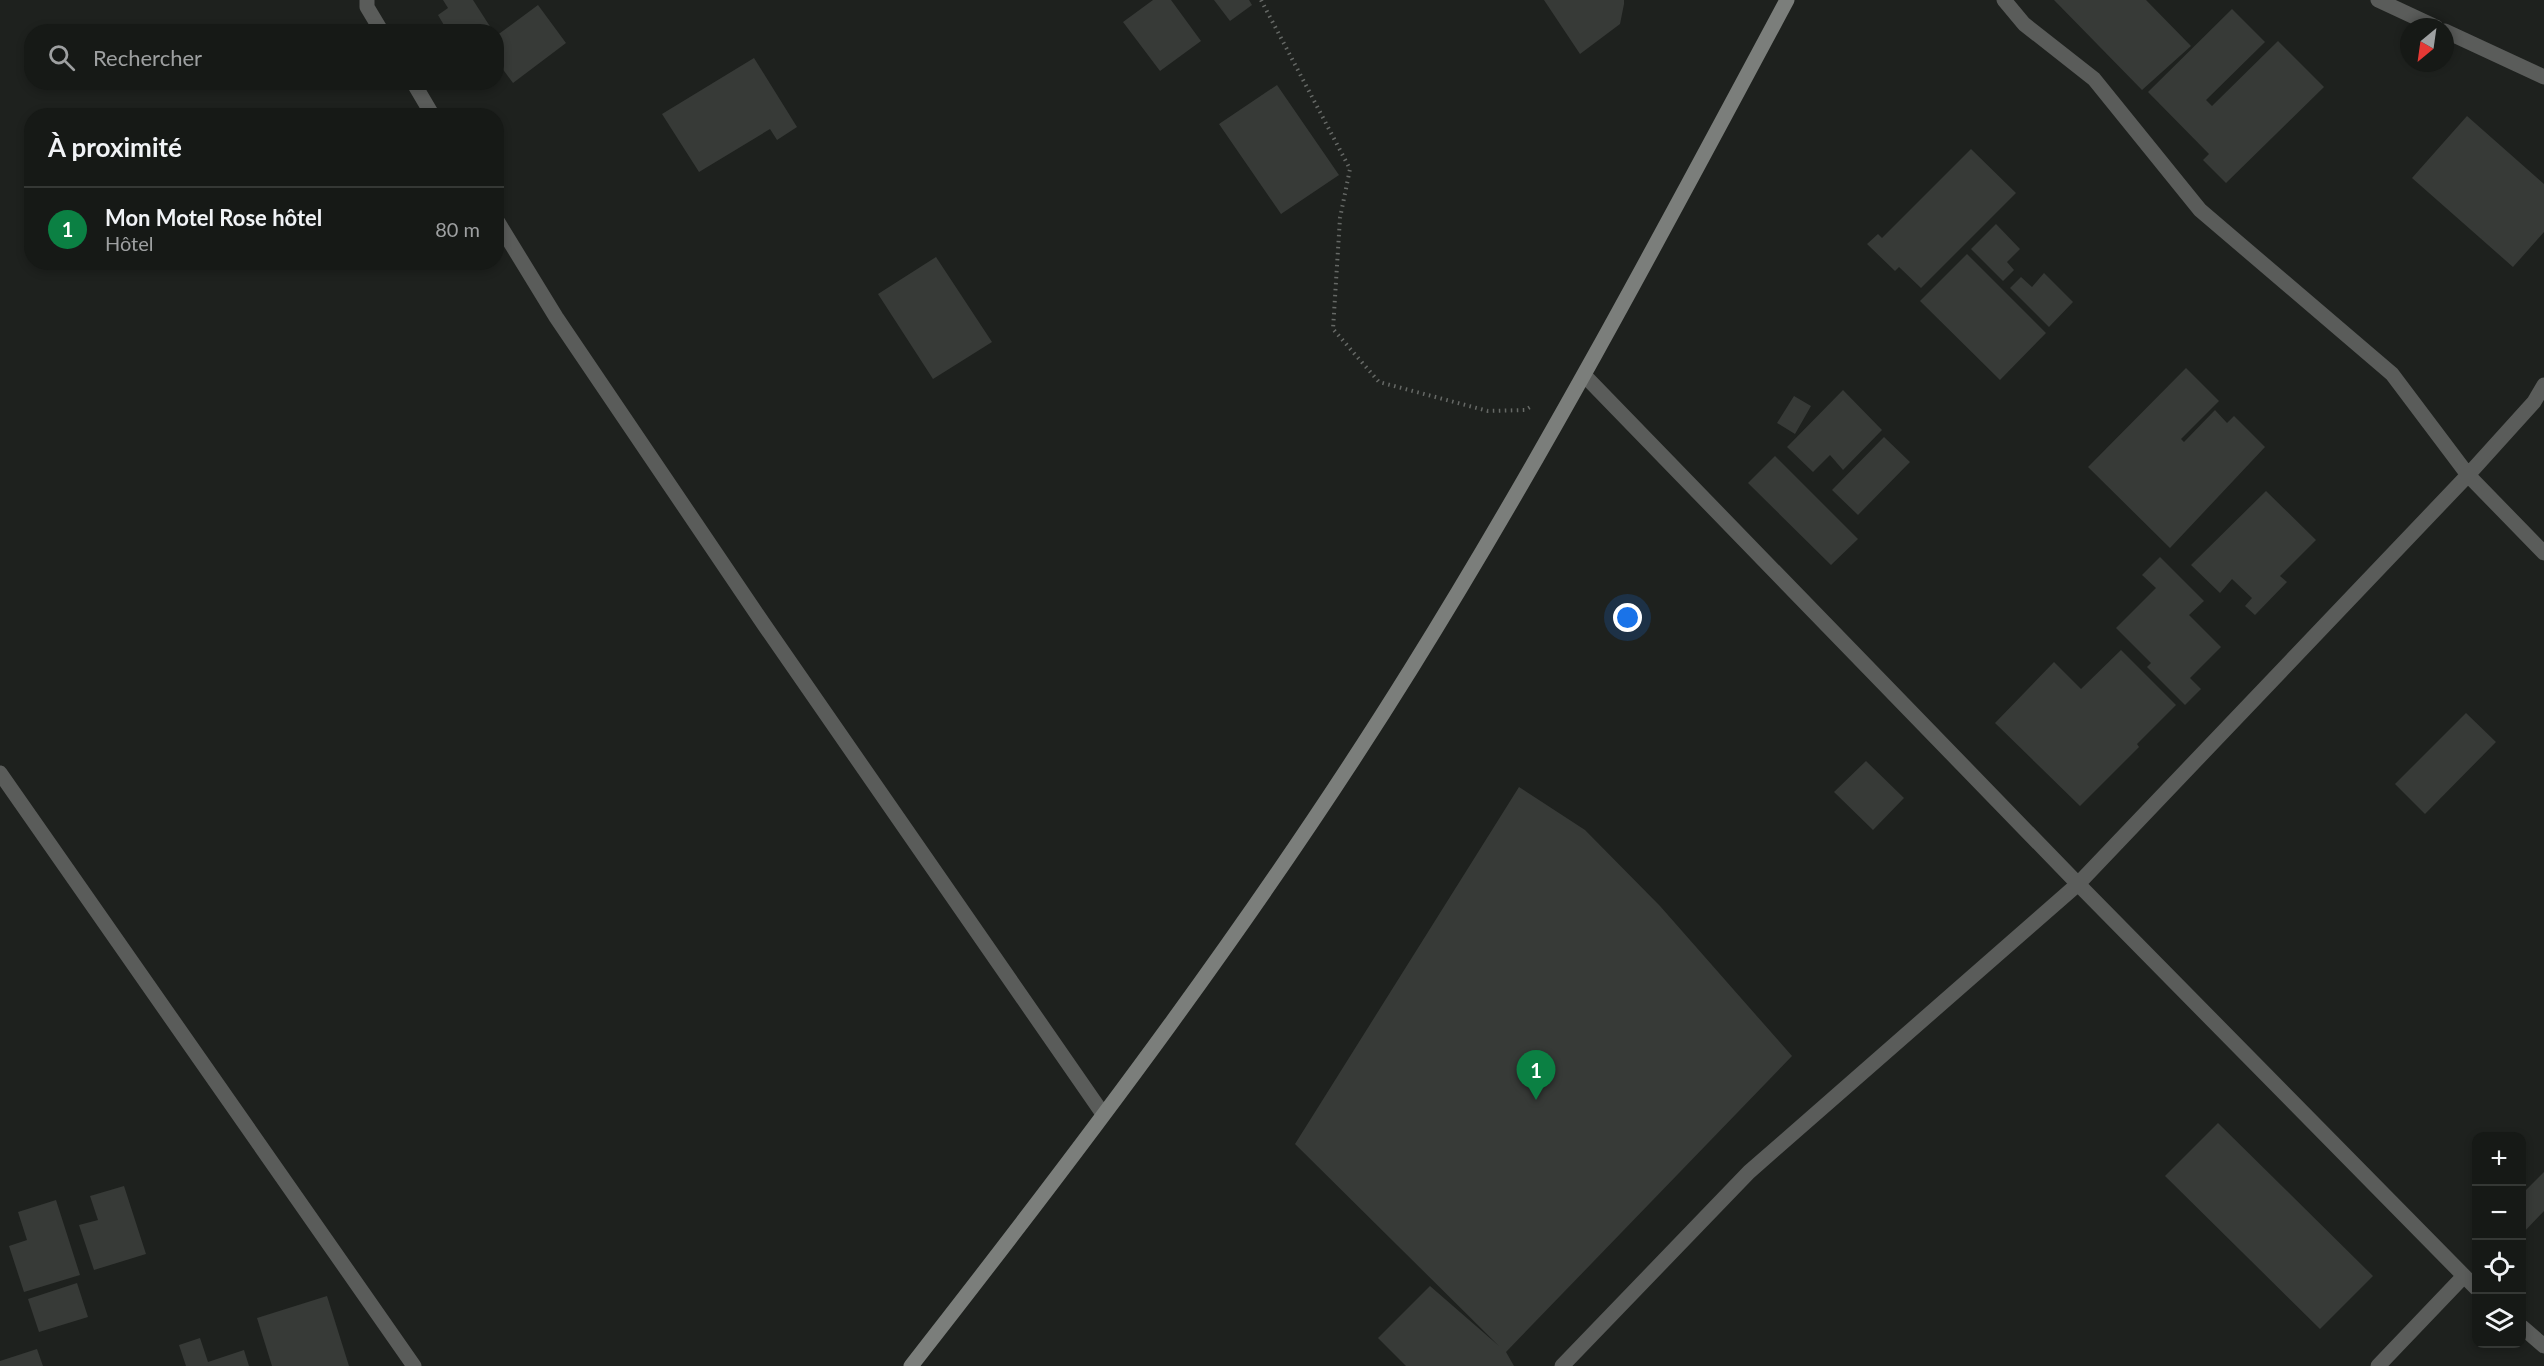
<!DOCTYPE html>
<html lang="fr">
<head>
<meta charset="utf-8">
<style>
  :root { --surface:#161916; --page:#232623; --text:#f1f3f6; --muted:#9ea0a1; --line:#353835; --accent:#0b8043 }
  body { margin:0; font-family:Lato,sans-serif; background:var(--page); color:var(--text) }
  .controls { position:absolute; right:18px; bottom:18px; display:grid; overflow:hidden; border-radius:12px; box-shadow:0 3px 9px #0003 }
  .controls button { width:54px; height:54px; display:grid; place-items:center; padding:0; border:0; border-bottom:2px solid var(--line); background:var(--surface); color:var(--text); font:30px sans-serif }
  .compass { position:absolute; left:2400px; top:18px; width:54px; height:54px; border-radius:50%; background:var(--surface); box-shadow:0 3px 9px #0003; rotate:209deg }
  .you { position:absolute; left:1628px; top:618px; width:21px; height:21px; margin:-15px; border:4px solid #fff; border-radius:50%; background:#1a73e8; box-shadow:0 0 0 9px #1a73e833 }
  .badge { display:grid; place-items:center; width:39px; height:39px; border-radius:50%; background:var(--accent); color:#fff; font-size:20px; font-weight:700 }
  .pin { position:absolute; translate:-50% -50px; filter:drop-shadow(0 2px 3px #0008) }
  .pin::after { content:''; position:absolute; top:32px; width:21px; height:18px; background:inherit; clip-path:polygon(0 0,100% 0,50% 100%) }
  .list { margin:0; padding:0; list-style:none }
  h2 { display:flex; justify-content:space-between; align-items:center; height:78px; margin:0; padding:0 24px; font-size:26px }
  h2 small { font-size:20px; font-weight:400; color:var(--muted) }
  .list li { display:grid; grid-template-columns:39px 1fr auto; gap:18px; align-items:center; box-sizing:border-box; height:84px; padding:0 24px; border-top:2px solid var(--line) }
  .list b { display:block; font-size:22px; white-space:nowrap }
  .list p { margin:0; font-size:20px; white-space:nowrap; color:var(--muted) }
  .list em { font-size:20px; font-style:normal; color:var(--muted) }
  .icon { flex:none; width:33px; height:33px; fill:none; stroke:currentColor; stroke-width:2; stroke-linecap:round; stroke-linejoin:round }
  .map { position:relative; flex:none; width:2544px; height:1366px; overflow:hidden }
  .search { position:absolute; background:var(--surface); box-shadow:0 3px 9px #0003; left:24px; top:24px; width:480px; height:66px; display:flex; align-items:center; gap:15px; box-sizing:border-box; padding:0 21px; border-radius:24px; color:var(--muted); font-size:22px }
  .panel { position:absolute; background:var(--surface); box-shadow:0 3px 9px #0003; left:24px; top:108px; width:480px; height:162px; border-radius:24px }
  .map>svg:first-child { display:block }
</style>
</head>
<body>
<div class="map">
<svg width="2544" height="1366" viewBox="0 0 2544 1366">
  <rect width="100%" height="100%" fill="#1e211e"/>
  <path fill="#373a37" d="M443,0H473L491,28L486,32H448L438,15L448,8Z
    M1153,0H1171L1201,41L1160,71L1123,22Z
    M1214,0H1249L1252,5L1230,21Z
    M1544,0H1624V4L1620,24L1580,54Z
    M2054,0H2146L2191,46L2142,90Z
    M538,5L566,43L513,83L496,60V36Z
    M2232,9L2265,42L2206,100L2212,106L2278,41L2324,87L2226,183L2203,160L2209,154L2148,92Z
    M754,58L797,127L777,140L770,129L699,172L662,114Z
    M1277,85L1339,175L1281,214L1219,124Z
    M2467,116L2544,184V232L2513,267L2412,178Z
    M1971,149L2016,193L1921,288L1899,267L1895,271L1867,244L1878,234L1882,238Z
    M1996,224L2020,249L2007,262L2014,270L2003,281L1971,249Z
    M1967,254L2046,333L2000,380L1920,301Z
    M936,257L992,342L933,379L878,294Z
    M2044,273L2073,302L2049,327L2010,288L2021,277L2032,287Z
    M2186,368L2219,401L2181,439L2184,442L2215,410L2227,423L2234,416L2265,447L2170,548L2088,467Z
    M1843,390L1882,430L1843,470L1830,455L1813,472L1787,447Z
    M1794,396L1811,406L1795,434L1777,423Z
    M1884,437L1910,462L1858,515L1832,490Z
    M1775,456L1858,539L1831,565L1748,483Z
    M2266,491L2316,540L2280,576L2287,582L2255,615L2245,606L2252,598L2232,579L2220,593L2191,565Z
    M2160,557L2204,601L2189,615L2221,647L2190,678L2201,689L2185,705L2147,667L2151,663L2116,628L2156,588L2142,575Z
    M2121,650L2176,705L2137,744L2139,747L2080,806L1995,723L2054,662L2081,689Z
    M2466,713L2496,742L2425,814L2395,784Z
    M1866,761L1904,798L1873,830L1834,792Z
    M1519,787L1585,830L1660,906L1792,1056L1506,1352L1514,1366H1406L1378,1338L1430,1286L1499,1346L1295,1144Z
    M2218,1123L2373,1276L2320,1329L2165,1176Z
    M2544,1172V1211L2522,1234V1194Z
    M124,1186L146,1254L94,1270L79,1225L98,1220L90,1196Z
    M56,1200L80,1275L24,1292L9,1246L27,1240L18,1212Z
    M77,1283L88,1317L39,1332L28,1299Z
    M327,1296L349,1366H272L257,1318Z
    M200,1338L208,1362L244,1350L249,1366H186L179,1345Z
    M37,1349L43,1366H0V1361Z"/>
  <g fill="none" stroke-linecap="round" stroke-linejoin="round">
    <path stroke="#666966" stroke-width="4" stroke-dasharray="1.5 4.5" stroke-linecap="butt" d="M1261,0L1350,169L1340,218L1333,329L1379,382L1488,411L1525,410L1532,406"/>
    <path stroke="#5a5c5a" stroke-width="15" d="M367,0V7L382,32
      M2004,0L2024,24L2094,79L2200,210L2392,374L2468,475L2544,553
      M2378,0L2436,27
      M2445,31L2544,77
      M413,82L433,116
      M496,219L556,317L765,626L1103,1114
      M1585,376L2078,884L2476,1288
      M0,773L414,1366
      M2522,1327L2544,1346
      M1562,1366L1749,1172L2078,884L2468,475L2534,402L2544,385
      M2378,1366L2463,1277"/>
    <path stroke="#7b7e7b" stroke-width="15" d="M911,1366C1087,1141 1260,912 1411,669C1546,452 1666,226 1787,0"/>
  </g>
</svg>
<div class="controls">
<button>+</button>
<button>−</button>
<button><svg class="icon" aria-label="locate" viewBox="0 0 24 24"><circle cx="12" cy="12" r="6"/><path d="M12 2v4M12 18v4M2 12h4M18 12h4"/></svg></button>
<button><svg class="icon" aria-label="layers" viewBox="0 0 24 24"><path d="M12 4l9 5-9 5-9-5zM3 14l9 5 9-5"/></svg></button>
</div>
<svg class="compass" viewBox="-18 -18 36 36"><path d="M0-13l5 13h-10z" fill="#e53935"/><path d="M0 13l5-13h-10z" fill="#9ea0a1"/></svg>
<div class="you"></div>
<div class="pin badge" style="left:1536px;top:1100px">1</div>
<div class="search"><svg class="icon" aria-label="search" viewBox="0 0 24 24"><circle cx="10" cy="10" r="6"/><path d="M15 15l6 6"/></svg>Rechercher</div>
<section class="panel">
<h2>À proximité<small></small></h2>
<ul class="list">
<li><span class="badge">1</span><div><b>Mon Motel Rose hôtel</b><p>Hôtel</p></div><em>80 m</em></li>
</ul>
</section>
</div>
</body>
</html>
